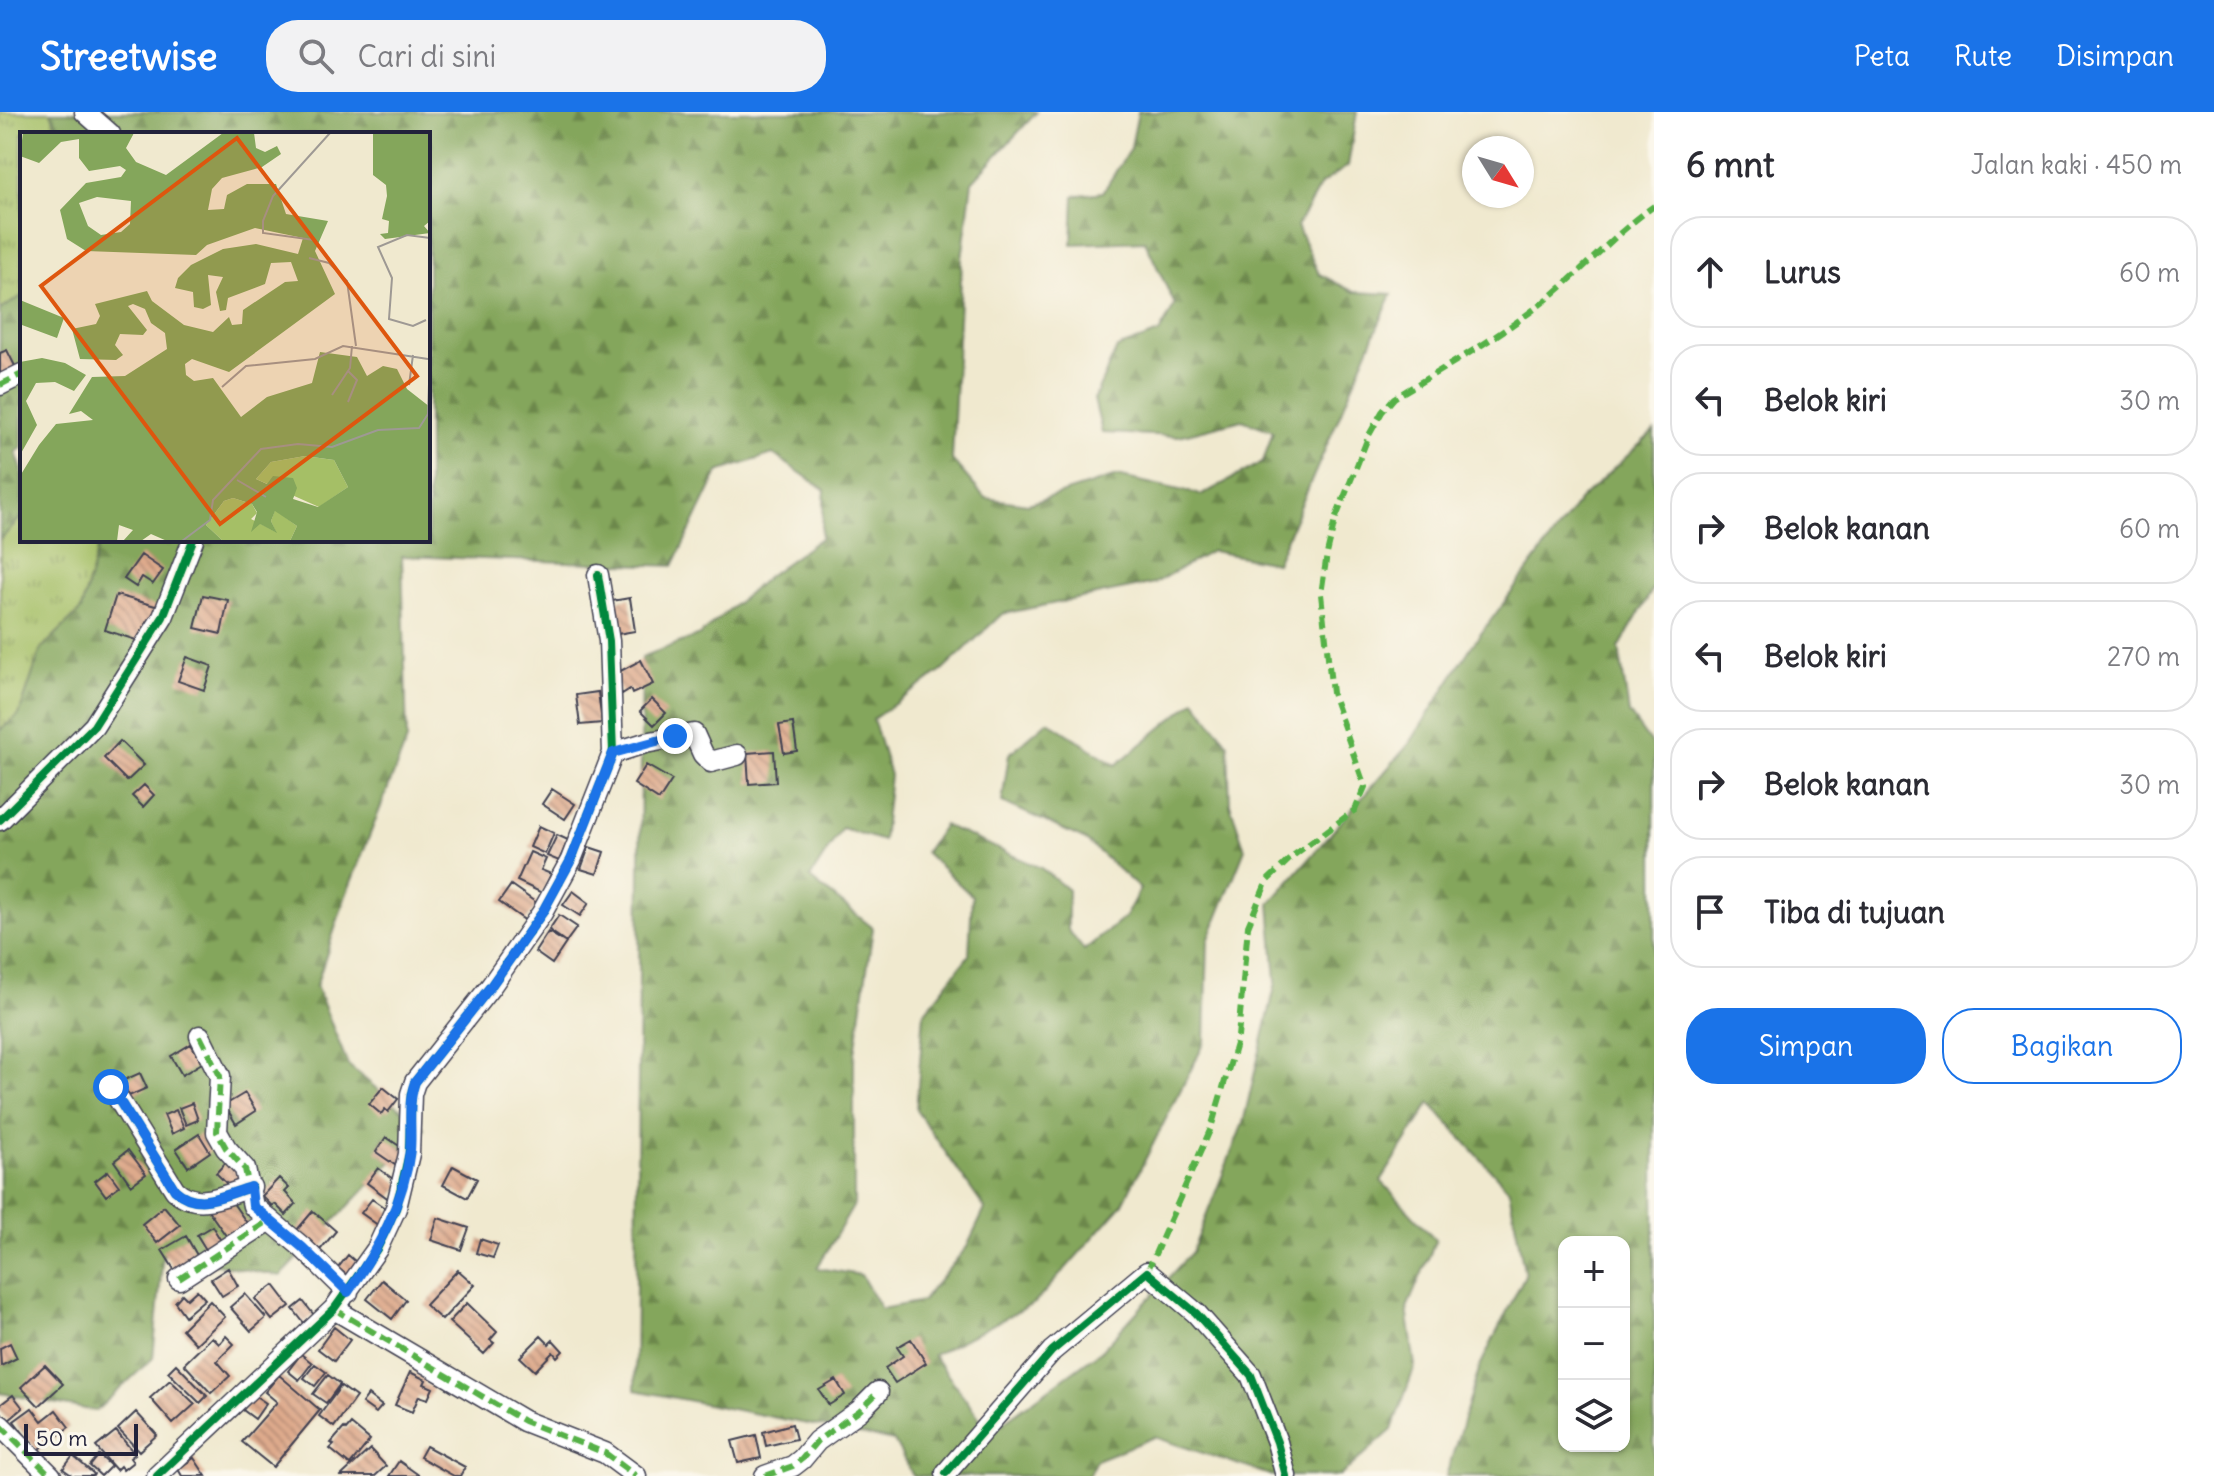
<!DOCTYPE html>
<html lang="id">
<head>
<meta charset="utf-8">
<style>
  :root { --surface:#fff; --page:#f2f2f3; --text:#2b2b33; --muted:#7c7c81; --line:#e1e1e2; --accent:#1a73e8 }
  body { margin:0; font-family:Delius,sans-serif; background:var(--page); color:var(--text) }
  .controls { position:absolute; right:24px; bottom:24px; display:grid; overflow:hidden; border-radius:16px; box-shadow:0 2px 6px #0004 }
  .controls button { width:72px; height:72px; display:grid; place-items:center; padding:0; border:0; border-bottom:2px solid var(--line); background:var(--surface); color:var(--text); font:40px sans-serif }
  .compass { position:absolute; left:1462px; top:24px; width:72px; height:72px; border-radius:50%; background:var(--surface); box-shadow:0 2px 6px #0004; rotate:127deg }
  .scale { position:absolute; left:24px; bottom:20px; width:114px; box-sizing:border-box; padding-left:8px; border:4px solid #22223b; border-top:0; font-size:22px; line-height:28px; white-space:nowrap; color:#22223b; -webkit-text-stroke:6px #fbf7ec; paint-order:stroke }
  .stop { position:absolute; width:24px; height:24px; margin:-18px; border:6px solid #1a73e8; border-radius:50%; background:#fff }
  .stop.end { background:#1a73e8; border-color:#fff; box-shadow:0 2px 8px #0008 }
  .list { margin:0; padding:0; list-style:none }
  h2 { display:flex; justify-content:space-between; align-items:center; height:104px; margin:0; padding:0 32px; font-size:34px }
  h2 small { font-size:26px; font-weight:400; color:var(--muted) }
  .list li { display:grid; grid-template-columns:52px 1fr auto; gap:24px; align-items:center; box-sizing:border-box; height:112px; margin:0 16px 16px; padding:0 16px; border:2px solid var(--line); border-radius:32px }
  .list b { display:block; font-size:30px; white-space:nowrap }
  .list em { font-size:26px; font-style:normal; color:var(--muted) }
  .actions { display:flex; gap:16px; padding:24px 32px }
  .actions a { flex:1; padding:18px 0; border:2px solid var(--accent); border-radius:32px; text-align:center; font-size:28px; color:var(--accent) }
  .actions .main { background:var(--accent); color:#fff }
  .icon { flex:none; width:44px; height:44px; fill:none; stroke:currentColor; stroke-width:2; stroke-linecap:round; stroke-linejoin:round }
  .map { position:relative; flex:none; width:1654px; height:1364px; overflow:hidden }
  header { display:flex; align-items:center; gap:48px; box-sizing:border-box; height:112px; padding:0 40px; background:var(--accent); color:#fff }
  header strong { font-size:38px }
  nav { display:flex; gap:44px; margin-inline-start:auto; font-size:28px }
  .search { width:560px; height:72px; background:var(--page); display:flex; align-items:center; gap:20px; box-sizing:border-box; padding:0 28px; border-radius:32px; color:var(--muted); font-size:30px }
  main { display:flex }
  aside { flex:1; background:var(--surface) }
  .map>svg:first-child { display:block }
</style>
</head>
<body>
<header>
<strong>Streetwise</strong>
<div class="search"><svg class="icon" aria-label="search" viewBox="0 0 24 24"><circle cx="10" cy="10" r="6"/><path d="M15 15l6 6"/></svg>Cari di sini</div>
<nav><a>Peta</a><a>Rute</a><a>Disimpan</a></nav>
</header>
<main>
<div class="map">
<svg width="1654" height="1364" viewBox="0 0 1654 1364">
  <defs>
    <pattern id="grass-tufts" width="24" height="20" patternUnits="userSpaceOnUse" patternTransform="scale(2)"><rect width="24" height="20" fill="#a5bf66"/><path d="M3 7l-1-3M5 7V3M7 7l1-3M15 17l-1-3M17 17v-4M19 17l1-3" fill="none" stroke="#869b55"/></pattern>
    <pattern id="forest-firs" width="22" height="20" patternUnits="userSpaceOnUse" patternTransform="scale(2)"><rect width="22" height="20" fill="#84a65b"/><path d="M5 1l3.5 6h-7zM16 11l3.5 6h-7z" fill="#6c874c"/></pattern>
    <pattern id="building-back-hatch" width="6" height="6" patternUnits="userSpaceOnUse" patternTransform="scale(2)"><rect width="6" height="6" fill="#deaa8c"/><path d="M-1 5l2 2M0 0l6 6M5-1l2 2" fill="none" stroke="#b48a74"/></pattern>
  </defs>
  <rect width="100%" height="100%" fill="#fbf7ec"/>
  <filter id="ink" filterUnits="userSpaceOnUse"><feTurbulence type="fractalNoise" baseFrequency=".0125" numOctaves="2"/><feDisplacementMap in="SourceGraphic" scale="16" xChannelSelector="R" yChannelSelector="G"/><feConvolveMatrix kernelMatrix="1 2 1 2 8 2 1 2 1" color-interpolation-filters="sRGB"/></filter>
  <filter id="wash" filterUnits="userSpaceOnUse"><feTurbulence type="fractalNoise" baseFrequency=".006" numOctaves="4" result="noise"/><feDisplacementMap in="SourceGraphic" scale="32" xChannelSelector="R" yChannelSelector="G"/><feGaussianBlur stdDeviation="1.8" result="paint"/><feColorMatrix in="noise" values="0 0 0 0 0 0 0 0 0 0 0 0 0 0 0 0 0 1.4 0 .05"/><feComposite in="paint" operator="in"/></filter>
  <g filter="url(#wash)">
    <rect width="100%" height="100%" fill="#f0e9cf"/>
    <path fill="url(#grass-tufts)" stroke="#647050" stroke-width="2" d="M0,0H51L60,22H22V184L0,198Z
      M22,404V428H100V431L81,498L41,537L19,603L0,618V428Z"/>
    <path fill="url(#forest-firs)" stroke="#53644b" stroke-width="2" fill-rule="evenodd" d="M51,0H1037L972,70L962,147L952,348L985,386L1028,392L1117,364L1202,383L1263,350L1273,319L1242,308L1179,324L1102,321L1094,287L1117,236L1159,221L1175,193L1145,129L1072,132L1074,84L1103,80L1131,35L1138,0H1357L1348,54L1321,72L1297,114L1319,162L1354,180L1392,182L1276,451L1212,439L1155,471L1002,502L942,559L873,607L890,663L883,729L842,716L810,766L873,816L854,948V1093L817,1156L861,1163L881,1197L922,1189L967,1135L985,1097L916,998L924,901L969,843L972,784L925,740L944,713L1041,756L1068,778V818L1084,838L1125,805L1140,777L1086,728L1002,690L1009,642L1048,609L1116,653L1195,588L1228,632L1230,692L1245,737L1208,829L1205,930L1122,1093L1035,1191L933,1243L990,1320L1102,1238L1192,1140L1243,1011L1276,870L1270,791L1410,631L1471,535L1580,388L1654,319V475L1619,536L1629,601L1654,636V1364H1446L1480,1254L1525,1163L1509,1078L1430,991L1381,1069L1436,1128L1407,1196L1415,1254L1392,1318L1340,1364H1273L1154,1325L1096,1348L1088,1364H913L894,1329L635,1278L642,545L700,523L768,464L821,426L825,378L773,342L718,360L673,454L402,444L407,628L345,786L316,874L348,953L424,1016L281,1164L163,1142L153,1246L96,1299L0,1281V618L19,603L41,537L81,498L100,428H428V22H60ZM1564,1130H1624V1334H1564Z
      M22,184V336L16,340L22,358V404L0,428V198Z"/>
    <g id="blocks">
      <path fill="url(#building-back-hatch)" d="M7,238L16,256L0,264V241Z
        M141,443L163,458L153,472L142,465L136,475L124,467Z
        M116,483L159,495L151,519L143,516L139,529L105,518Z
        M203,483L228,488L221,522L195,516Z
        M630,486L635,519L617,522L612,489Z
        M187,545L212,554L204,578L178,569Z
        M641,548L653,572L632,582L630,577L622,582L613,563Z
        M598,580L602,611L580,613L576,583Z
        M652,587L666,601L654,613L640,599Z
        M793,611L797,639L784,641L779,613Z
        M120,629L144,653L127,669L104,646Z
        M774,639L776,670L749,672L747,641Z
        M646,653L672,668L659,688L634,672Z
        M144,673L154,683L143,695L132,684Z
        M552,677L575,692L565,707L542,692Z
        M539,714L554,721L545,742L530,735Z
        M557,723L568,728L559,749L547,744Z
        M589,735L604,740L597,762L581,757Z
        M530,740L546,747L541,758L551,762L542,781L517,769Z
        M511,773L538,792L526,809L499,790Z
        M573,779L589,791L580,804L563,793Z
        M559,803L577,815L566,830L549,818Z
        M548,820L566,831L552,852L535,840Z
        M191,932L202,951L182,963L171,944Z
        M140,961L147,976L129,984L122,969Z
        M383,975L398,987L388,1000L385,997L381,1002L369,992Z
        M245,981L256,999L236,1012L225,993Z
        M192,991L198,1008L186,1013L179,996Z
        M176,998L184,1016L172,1022L164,1003Z
        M199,1022L210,1040L188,1055L176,1037Z
        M386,1025L408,1040L398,1055L376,1040Z
        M128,1038L146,1062L131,1073L114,1049Z
        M228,1048L247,1065L234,1079L216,1061Z
        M453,1054L477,1067L467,1086L443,1073Z
        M378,1056L401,1073L390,1088L367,1071Z
        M108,1059L119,1074L106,1084L95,1069Z
        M279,1066L289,1076L285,1080L296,1092L286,1103L275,1092L272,1094L262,1084Z
        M228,1084L249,1114L229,1128L208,1098Z
        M372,1087L392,1101L382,1116L361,1101Z
        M164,1094L180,1113L157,1131L142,1112Z
        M313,1099L336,1119L320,1138L297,1118Z
        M438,1106L469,1116L461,1138L431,1128Z
        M212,1114L223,1132L208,1141L197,1123Z
        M186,1124L198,1145L175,1159L162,1138Z
        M480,1127L498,1133L493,1146L476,1141Z
        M348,1143L363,1156L353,1168L338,1156Z
        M228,1156L238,1174L222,1184L211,1167Z
        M458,1158L475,1173L442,1208L425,1193Z
        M382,1168L406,1188L392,1207L367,1187Z
        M274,1173L290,1194L272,1208L255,1187Z
        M197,1178L205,1187L185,1204L175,1190L182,1182L187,1187Z
        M245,1182L266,1206L251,1219L230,1195Z
        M210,1189L225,1205L196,1232L182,1217Z
        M303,1189L314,1203L304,1211L293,1197Z
        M467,1191L497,1220L490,1228L494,1231L484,1242L449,1210Z
        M334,1215L350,1228L334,1249L318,1237Z
        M226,1224L234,1232L217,1249L230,1264L211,1281L184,1252L212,1225L219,1232Z
        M541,1224L549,1232L553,1228L563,1239L557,1245L553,1240L535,1259L520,1245Z
        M911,1227L926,1251L895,1271L885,1256L903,1244L897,1235Z
        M10,1231L17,1246L1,1254L0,1236Z
        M301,1242L312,1251L299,1268L288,1259Z
        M176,1252L207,1284L200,1291L168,1260Z
        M315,1252L326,1260L315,1274L304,1266Z
        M45,1253L63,1272L39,1294L21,1275Z
        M410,1260L426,1268L424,1272L433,1276L428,1287L419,1284L412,1300L395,1293Z
        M279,1263L320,1298L273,1355L242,1330L277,1290L265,1280Z
        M328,1263L340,1272L326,1291L313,1282Z
        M170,1268L195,1292L173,1312L150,1286Z
        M836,1268L845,1283L829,1293L819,1278Z
        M341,1274L356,1285L334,1315L319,1304Z
        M13,1283L23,1296L8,1309L0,1299V1293Z
        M254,1283L266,1291L255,1307L243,1298Z
        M368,1283L382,1294L376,1301L362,1291Z
        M32,1296L42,1309L56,1298L69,1315L37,1339L14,1309Z
        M136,1300L157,1323L139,1339L118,1317Z
        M351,1312L370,1328L350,1353L330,1337L334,1333L331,1331L344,1316L346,1318Z
        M792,1312L796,1327L766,1334L763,1320Z
        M116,1319L135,1342L130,1346L133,1350L123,1358L120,1354L116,1358L96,1335Z
        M756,1323L761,1346L738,1351L732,1329Z
        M426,1334L465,1355L460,1364H454L420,1345Z
        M370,1337L386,1354L375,1364H341Z
        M99,1343L111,1354L101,1364L90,1354Z
        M73,1344L94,1362L93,1364H73L63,1357Z
        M194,1346L206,1364H182L178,1357Z
        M399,1349L420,1364H389Z"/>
    </g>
  </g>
  <g filter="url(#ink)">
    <use href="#blocks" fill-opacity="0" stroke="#414051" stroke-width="2"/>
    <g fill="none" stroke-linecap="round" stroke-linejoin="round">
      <defs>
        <path id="minor" d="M85,0L110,22
          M0,273L22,262
          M613,641L645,631L694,622L703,642L711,650L737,643
          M0,708L94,614L163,505L193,428
          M200,924L220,964L217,1020L226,1036L245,1057L253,1094L302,1135L348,1180
          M111,975L175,1078C198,1099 224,1083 251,1075
          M179,1167L270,1108
          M334,1197L524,1309L605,1341L636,1364
          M0,1313L51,1364
          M946,1361L1052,1239L1147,1160L1196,1201L1251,1263L1277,1330L1286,1364
          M157,1364L334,1197L377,1137L396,1096L409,1042L411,982L415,970L491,874L542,801L571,748L613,641L609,529L598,463
          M765,1364L793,1354L802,1347L817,1329L859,1299L878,1280"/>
      </defs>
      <use href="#minor" stroke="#414051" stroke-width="23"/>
      <use href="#minor" stroke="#fff" stroke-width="20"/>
      <path stroke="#55b146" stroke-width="6" stroke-dasharray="12 6" stroke-linecap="butt" d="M0,273L22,262
        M200,924L220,964L217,1020L226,1036L245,1057L253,1094L302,1135L348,1180
        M1147,1160L1211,1016L1238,925L1248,814L1267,769L1294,743L1355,698L1365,675L1332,581L1321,482L1327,442L1335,408L1369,323L1382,300L1394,286C1447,254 1503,223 1551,184C1586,155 1616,121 1654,94
        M179,1167L270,1108
        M334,1197L524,1309L605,1341L636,1364
        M0,1313L51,1364
        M765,1364L793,1354L802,1347L817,1329L859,1299L878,1280"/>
      <defs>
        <path id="cycleway" d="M0,708L94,614L163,505L193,428
          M111,975L175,1078C198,1099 224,1083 251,1075
          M946,1361L1052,1239L1147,1160L1196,1201L1251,1263L1277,1330L1286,1364
          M157,1364L334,1197L377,1137L396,1096L409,1042L411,982L415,970L491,874L542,801L571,748L613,641L609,529L598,463"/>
      </defs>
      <use href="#cycleway" stroke="#fbf7ec" stroke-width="13"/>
      <use href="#cycleway" stroke="#00873e" stroke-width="8"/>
    </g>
  </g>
  <g fill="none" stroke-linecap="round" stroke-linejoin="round" filter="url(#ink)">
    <path stroke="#1a73e8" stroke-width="10" d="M111,975L175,1078C198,1099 224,1083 251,1075L253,1094L302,1135L348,1180C378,1137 404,1091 410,1038C412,1015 407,992 415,970L491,874L542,801L571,748L613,641L675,624"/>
  </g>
  <g transform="translate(20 20)">
    <rect width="410" height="410" fill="#f0e9cf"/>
    <path d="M285,324L314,328L328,355L299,375L236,347L251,330ZM213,366L232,372L237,381L231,387L256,400L251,389L255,378L277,394L270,409H203L186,393L204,369Z" fill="#a5bf66"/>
    <path d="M3,1H114L106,16L116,30L146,43L203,1H234L236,16L245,20L257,14L261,22L242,35L202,46L192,57L188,78L204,77L207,63L227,52H256L266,82L308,89L295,119L315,162L209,240L172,227L165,232L166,243L174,249L193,246L221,285L247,265L292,251L300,220L337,225L347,244L363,234L377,237L387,257L410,275V409H270L277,394L255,379L251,389L257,401L240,392L231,400L237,380L232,372L213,366L204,369L186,393L203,409H147L131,402L121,409H103L113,398L99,393L97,409H0V344L19,313L36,292L73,288L61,279L49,282L72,245L105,244L147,217L145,201L131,191L125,177L113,172L108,174L127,198L123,203L100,202L95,213L103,223L96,228L60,227L52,197L76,192L80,184L75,172L127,159L132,169L164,193L193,200L209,185L212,193L222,192L223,178L265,150L278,149L271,130L251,131L245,152L208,166L206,178L200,179L196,160L203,145L188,143L191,173L183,177L174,175L173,160L155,156L158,146L171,133L203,117L236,112L278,122L283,106L235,96L187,113L176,123L66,119L47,107L40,78L66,51L101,45L106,38L100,34L69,39L59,26V7L41,10L19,31L0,24ZM77,65L111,69L110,92L101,100L81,103L68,94L59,71ZM285,324L314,328L328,355L298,375L273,367L277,356L273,346L253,344L247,352L236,347L251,330ZM353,1H410V89L404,94L410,101L365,107L360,102L368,101L369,89L362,87L367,64L366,53L353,43ZM0,168L44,186L37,206L2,193L0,197ZM22,226L45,231L66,243L54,259L35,250L16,251L6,269L17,293L0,323V230Z" fill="#84a65b" fill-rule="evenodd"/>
    <path fill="none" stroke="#9e9994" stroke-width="2" d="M294,108L243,101V89L253,64L310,1M289,126L309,131L327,149L336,214M406,188L393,194L369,187L372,146L358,115L387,103L410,106M328,239L337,248L328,270M389,253L393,223M202,255L226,234L295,227L323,214L408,227M312,263L330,236L332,214M217,348L246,365M162,409L190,388L193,368L241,317L278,312L312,315L358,298L399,296L408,282L410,222"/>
    <path fill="#de560e" fill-opacity="0.15" stroke="#de560e" stroke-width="4" d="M217,6L397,244L200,392L21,154Z"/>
    <rect width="410" height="410" fill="none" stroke="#22223b" stroke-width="4"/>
  </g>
</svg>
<div class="controls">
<button>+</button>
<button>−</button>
<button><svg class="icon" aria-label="layers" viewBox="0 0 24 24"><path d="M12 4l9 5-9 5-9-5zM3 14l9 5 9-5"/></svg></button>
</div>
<svg class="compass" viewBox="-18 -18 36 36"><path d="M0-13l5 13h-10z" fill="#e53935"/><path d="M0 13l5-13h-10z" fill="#7c7c81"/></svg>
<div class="scale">50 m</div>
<div class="stop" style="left:111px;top:975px"></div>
<div class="stop end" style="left:675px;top:624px"></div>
</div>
<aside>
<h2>6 mnt<small>Jalan kaki · 450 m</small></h2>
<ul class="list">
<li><svg class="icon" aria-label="ahead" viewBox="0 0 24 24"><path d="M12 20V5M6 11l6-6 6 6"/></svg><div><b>Lurus</b></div><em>60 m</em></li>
<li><svg class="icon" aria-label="left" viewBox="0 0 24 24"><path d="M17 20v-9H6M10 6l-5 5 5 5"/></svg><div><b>Belok kiri</b></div><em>30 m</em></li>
<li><svg class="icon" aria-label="right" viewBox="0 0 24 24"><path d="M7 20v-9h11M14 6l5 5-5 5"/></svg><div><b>Belok kanan</b></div><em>60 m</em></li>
<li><svg class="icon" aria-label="left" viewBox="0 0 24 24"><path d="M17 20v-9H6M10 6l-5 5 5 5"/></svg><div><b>Belok kiri</b></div><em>270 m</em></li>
<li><svg class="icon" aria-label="right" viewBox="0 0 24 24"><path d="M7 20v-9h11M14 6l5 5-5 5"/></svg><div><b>Belok kanan</b></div><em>30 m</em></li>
<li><svg class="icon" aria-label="arrive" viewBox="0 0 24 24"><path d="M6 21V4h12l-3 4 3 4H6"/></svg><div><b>Tiba di tujuan</b></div></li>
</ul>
<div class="actions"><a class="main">Simpan</a><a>Bagikan</a></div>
</aside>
</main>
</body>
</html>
